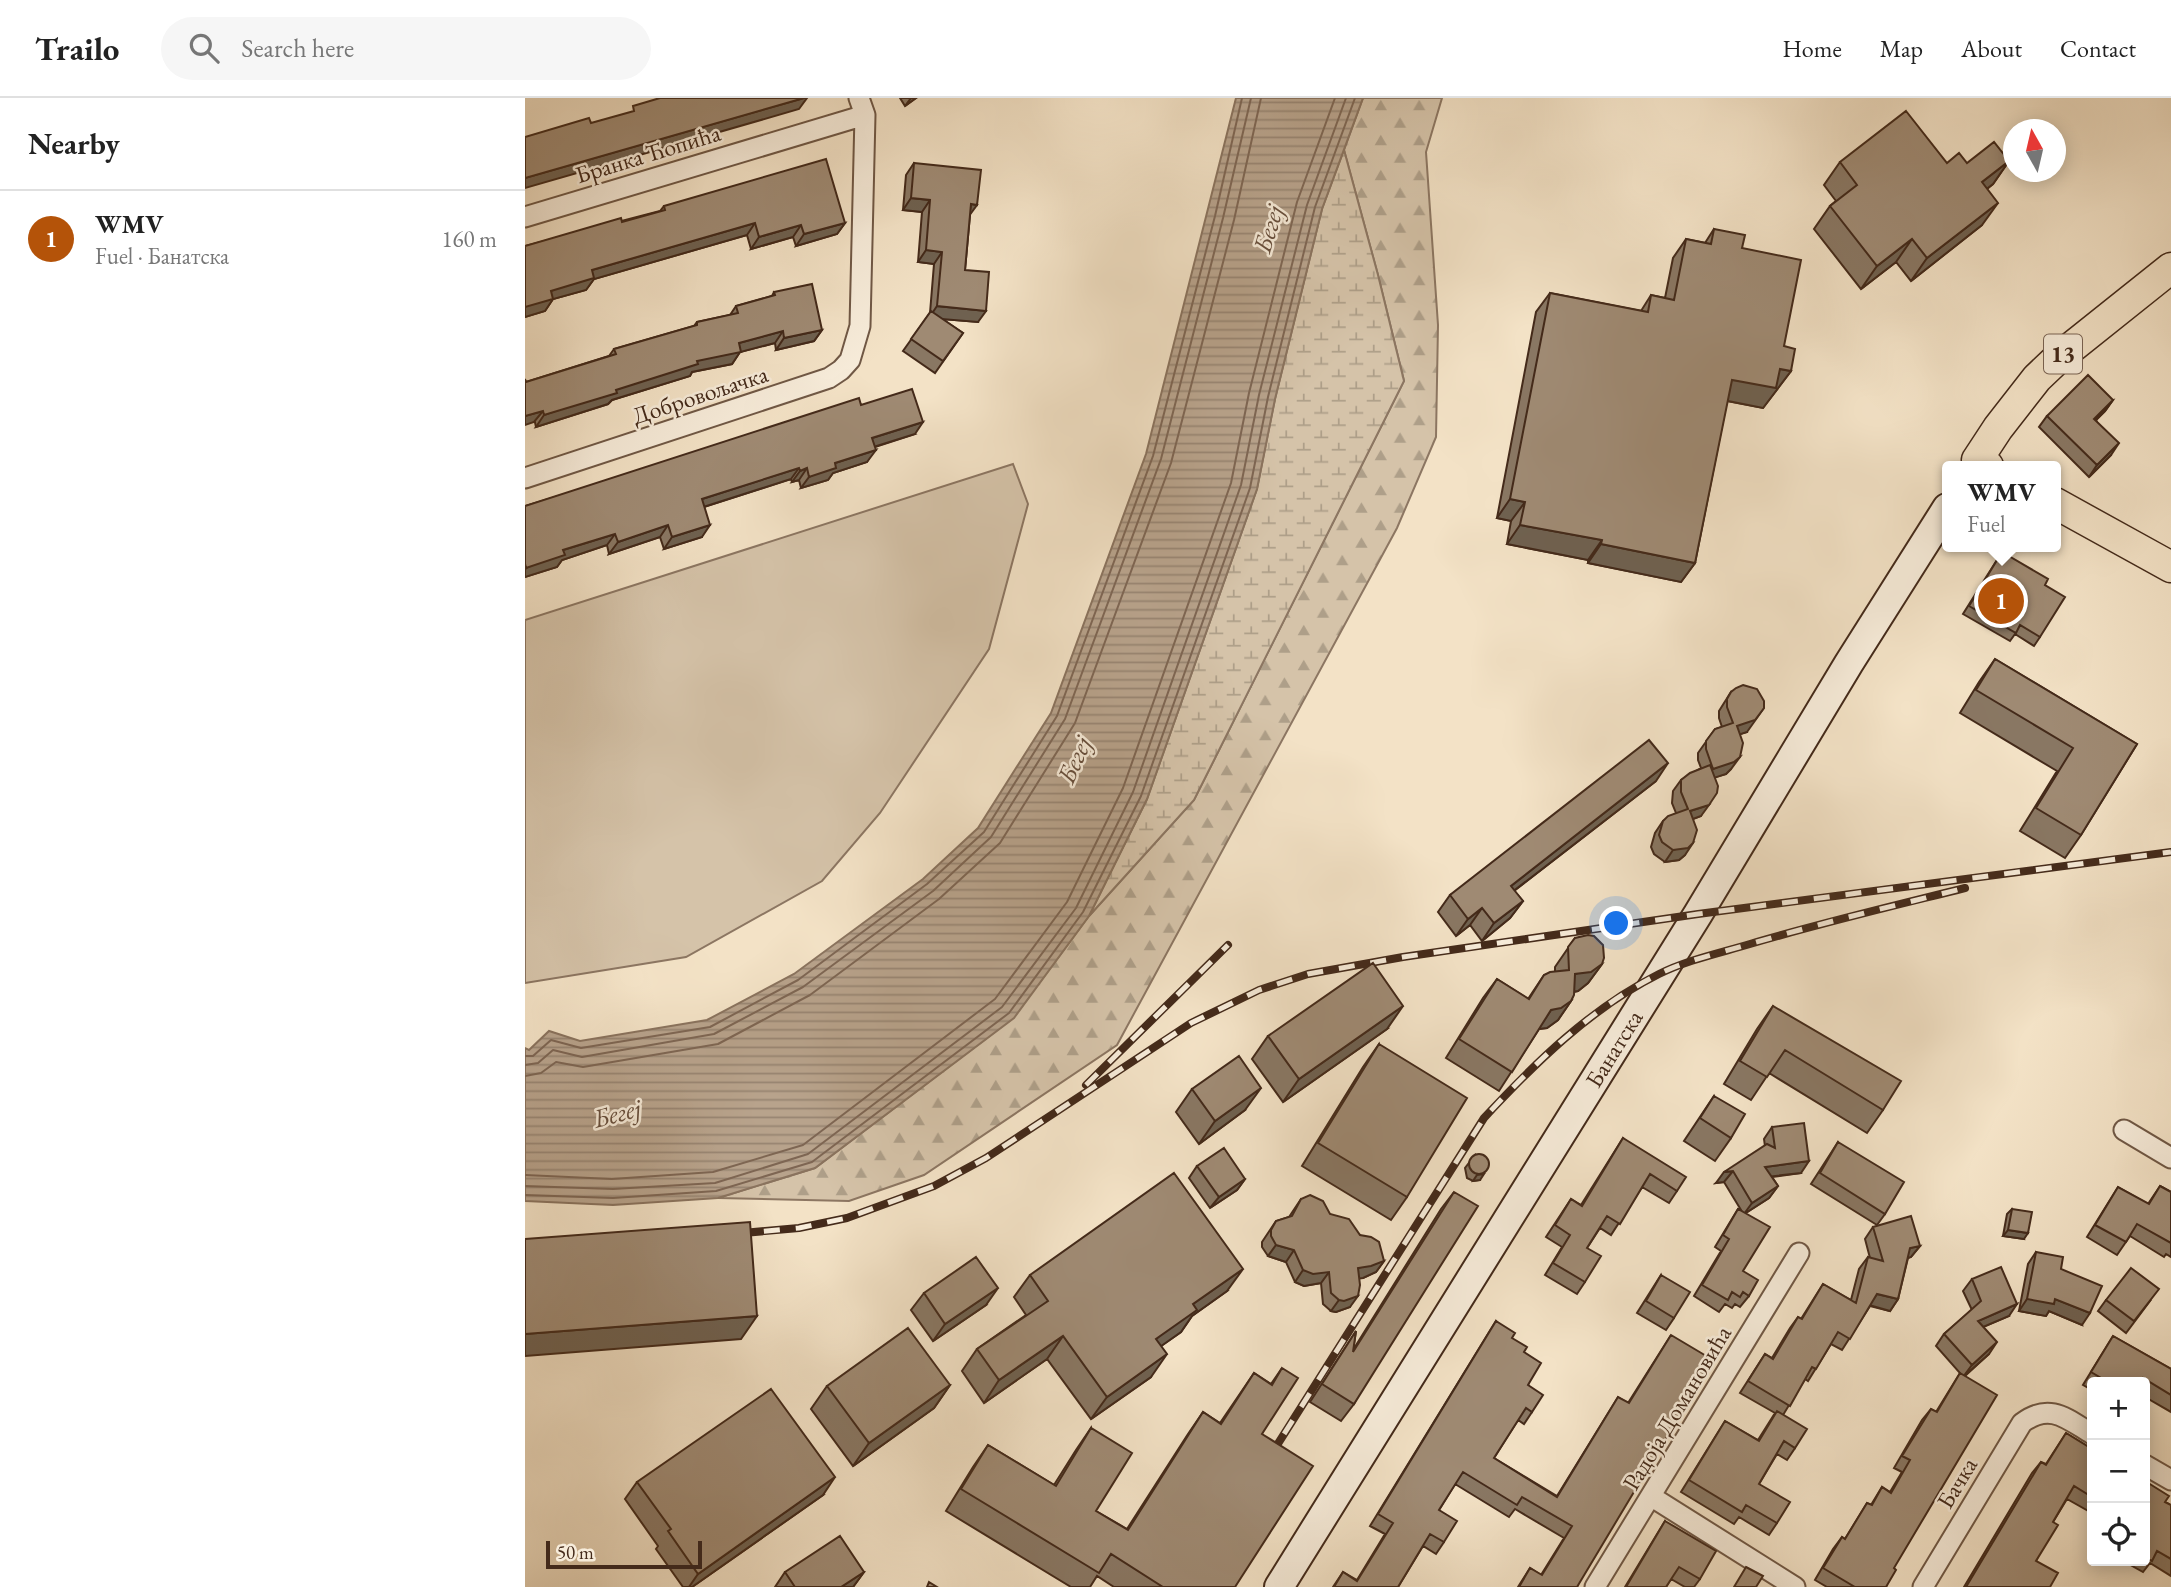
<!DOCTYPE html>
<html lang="en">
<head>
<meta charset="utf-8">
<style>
  :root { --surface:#fff; --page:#f6f6f6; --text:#222; --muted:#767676; --line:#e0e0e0; --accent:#b45309 }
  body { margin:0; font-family:"EB Garamond",serif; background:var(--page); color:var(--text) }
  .controls { position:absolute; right:21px; bottom:21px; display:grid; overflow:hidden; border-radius:7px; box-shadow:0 4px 18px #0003 }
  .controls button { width:63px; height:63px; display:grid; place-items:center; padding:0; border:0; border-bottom:2px solid var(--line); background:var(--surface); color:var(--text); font:35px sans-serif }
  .compass { position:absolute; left:1478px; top:21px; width:63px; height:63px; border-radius:50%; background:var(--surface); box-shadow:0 4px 18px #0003; rotate:352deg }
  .scale { position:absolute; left:21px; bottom:18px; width:156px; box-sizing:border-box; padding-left:7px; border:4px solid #442a1a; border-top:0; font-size:19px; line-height:24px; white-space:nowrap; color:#442a1a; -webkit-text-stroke:5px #f7ecda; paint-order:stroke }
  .you { position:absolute; left:1092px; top:826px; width:24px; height:24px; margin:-18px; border:5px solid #fff; border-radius:50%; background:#1a73e8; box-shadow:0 0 0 10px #1a73e833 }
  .badge { display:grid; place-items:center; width:46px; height:46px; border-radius:50%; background:var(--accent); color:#fff; font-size:23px; font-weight:700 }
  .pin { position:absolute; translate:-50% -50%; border:4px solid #fff; box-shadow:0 2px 7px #0006 }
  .popup { position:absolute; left:1417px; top:363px; width:119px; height:91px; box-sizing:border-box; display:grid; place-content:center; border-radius:7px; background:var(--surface); filter:drop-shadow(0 2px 5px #0005); font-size:23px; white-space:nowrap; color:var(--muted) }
  .popup b { font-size:26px; color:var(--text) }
  .popup::after { content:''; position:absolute; left:50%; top:100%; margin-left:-14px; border:14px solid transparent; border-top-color:var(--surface) }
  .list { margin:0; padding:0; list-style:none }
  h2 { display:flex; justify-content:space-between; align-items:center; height:91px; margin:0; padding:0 28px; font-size:30px }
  h2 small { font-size:23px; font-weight:400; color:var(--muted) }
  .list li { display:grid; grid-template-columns:46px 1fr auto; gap:21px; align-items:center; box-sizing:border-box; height:98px; padding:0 28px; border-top:2px solid var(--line) }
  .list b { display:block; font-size:26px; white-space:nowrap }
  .list p { margin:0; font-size:23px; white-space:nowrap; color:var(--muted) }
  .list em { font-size:23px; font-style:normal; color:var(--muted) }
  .icon { flex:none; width:38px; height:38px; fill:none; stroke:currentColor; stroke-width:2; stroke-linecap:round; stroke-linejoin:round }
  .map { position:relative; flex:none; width:1646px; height:1489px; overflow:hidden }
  header { display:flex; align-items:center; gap:42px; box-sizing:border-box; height:98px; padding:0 35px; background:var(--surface); border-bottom:2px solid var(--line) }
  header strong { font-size:33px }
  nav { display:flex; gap:38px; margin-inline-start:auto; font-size:24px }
  .search { width:490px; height:63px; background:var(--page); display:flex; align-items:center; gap:18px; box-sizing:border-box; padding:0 24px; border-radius:38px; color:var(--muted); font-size:26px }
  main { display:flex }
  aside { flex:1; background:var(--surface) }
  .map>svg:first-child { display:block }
</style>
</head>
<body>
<header>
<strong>Trailo</strong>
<div class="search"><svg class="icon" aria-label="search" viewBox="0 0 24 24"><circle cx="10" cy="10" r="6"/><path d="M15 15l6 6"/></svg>Search here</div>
<nav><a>Home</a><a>Map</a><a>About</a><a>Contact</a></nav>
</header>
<main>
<aside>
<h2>Nearby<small></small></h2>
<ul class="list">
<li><span class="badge">1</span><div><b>WMV</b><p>Fuel · Банатска</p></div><em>160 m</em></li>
</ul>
</aside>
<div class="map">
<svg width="1646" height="1489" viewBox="0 0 1646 1489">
  <defs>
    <pattern id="forest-firs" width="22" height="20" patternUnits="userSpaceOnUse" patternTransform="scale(1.75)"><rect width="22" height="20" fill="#d5c3a9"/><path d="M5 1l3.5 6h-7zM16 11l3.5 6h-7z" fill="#ae9f89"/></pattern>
    <pattern id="wetland-marsh" width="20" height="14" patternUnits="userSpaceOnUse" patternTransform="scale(1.75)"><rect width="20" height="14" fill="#d5c3a9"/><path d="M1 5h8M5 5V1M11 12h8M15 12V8" fill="none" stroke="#ae9f89"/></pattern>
    <pattern id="water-rules" width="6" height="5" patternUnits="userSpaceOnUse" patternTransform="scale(1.75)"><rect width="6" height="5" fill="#b8a38c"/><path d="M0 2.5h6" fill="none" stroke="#978572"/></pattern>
  </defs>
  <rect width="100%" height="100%" fill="#f3e2c6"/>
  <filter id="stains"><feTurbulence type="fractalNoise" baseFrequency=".00286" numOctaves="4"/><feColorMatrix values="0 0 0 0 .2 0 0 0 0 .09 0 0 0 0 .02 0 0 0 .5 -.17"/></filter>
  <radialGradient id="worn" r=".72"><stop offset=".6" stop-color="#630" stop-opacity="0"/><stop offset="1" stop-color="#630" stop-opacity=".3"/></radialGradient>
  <path fill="url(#forest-firs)" stroke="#8c7662" stroke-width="2" d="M838,0H917L901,54L913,227L911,339L872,430L592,947L399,1077L324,1103L193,1100L290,1070L488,920L564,818L669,702L879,283L853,177L819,52Z"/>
  <path fill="url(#wetland-marsh)" stroke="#8c7662" stroke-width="2" d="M819,52L853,177L879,283L669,702L564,818L622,701L732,391L750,301L797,111Z"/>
  <path fill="#d5c3a9" stroke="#8c7662" stroke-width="2" d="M488,366L503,406L464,551L355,715L297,783L161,859L0,885V522Z"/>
  <path fill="url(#water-rules)" stroke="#8a735e" stroke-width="2" d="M711,0H838L797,111L750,301L732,391L622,701L564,818L489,920L290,1070L193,1100L88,1107L0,1103V950L4,952L24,933L55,943L182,922L269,876L398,781L453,730L526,615L621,356Z"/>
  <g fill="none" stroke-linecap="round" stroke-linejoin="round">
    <path stroke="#7e6653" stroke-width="2" d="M0,958H8L26,942L56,950L185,929L273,882L402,786L459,734L532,618L628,358L690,118L717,0
      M0,967L13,965L28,952L57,959L189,936L278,889L408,793L466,739L540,621L636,361L698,120L726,0
      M0,978L16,975L31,964L58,969L193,946L285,897L414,801L475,745L550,625L646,365L709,122L736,0
      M0,1077L87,1081L188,1074L278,1047L470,901L542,804L598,690L706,385L724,295L772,104L810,0
      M0,1088L88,1091L190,1085L283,1056L477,909L551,810L608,694L716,387L734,297L782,107L821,0
      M0,1097L88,1100L191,1093L287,1064L484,915L558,814L616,698L725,390L743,299L790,109L830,0"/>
    <defs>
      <path id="minor" d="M0,119L340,17
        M0,380L304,280L316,272L325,262L335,228L340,17L334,0
        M1599,1032L1646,1060
        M1620,1367L1646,1382
        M1127,1399L1270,1489
        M1070,1489L1274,1155
        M1398,1489L1497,1325C1525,1304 1542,1321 1567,1336"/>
      <g id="secondary">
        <path id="s1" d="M754,1489L1173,816L1324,565L1422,410"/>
      </g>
      <path id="primary" d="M1463,368L1452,362L1473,330L1512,280L1532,261L1646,170
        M1530,405L1646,469"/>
    </defs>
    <use href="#minor" stroke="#705845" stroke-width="23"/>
    <use href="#secondary" stroke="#442a1a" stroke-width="32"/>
    <use href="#primary" stroke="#442a1a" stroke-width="33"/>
    <use href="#minor" stroke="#f7ecda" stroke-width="19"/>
    <use href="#secondary" stroke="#f7ecda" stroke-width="28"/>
    <use href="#primary" stroke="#f3e2c6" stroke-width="30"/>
    <defs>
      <path id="rail" d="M561,987L703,847
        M207,1136L274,1130L322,1120L409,1088L461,1060L666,925L734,892L783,876L878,859L1173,816L1646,754
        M742,1363L959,1020C1010,965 1066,910 1134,876C1162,862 1195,855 1225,846C1296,825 1368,808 1440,790"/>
    </defs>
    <use href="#rail" stroke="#442a1a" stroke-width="8"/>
    <use href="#rail" stroke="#f7ecda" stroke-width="5" stroke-dasharray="16" stroke-linecap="butt"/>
  </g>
  <path fill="#897763" stroke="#442a1a" stroke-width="2" d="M375,0H391L380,8Z
    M1484,63L1468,86L1462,91L1457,127L1386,183L1371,164L1336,191L1289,131L1305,108L1311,103L1299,87L1315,64L1442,65Z
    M389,65L445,117L440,172L453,224L417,221L438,235L410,275L378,253L405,215L409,166L393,164L397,114L378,112L381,77Z
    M139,108L320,125L312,136L271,148L268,139L226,151L222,137L69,181L61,192L28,201L20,213L0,219V148L135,113Z
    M1189,131L1217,150L1259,248L1266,273L1238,310L1202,303L1170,465L1156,484L1063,465V462L982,446L986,423L972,420L1011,214L1025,195L1116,213L1126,197L1140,200L1148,160L1161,141L1180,145Z
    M249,194L297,232L289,243L251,252L250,245L215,254L207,266L167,274L165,278L87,302L83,306L11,329L1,284L84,258L89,251L169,228L172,224L205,217L211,208L247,198Z
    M1588,302L1580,313L1571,322L1586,357L1564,379L1514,329L1522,318Z
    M336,307L390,336L350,349L342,364L308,375L303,382L276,390L274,382L267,384L266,381L179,409L177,439L139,451L135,439L84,456L82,447L37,462L32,469L0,479V408Z
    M1477,454L1520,487L1515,539L1509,548L1490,536L1485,543L1438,516Z
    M1470,561L1612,646L1556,737L1540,760L1495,733L1532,673L1435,615L1454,584Z
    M1206,594L1222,634L1215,636L1206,671L1201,676L1190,679L1176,718L1168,721L1160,757L1154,762L1140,764L1129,756L1126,749L1130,735L1138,723L1151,715L1147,705L1148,693L1156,682L1176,670L1173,662V655L1190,631L1197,629L1194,620V613Z
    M1131,683L989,793L998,803L985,820L957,843L945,827L931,838L913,814L925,797Z
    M1050,840L1077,866L1063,885L1053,893L1049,894L1046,903L1033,922L1022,930L1014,931L974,993L921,960L958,900L972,881L1003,901L1019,877L1030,874V869Z
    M1248,908L1358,1012L1342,1035L1244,975L1226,1002L1199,986L1232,931Z
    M862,931L758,1004L727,961L743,938Z
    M854,946L882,1099L866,1122L777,1068L838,969Z
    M667,991L720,1012L674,1046L651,1014Z
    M1189,998L1206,1040L1190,1063L1159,1043Z
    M1247,1029L1276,1075L1247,1079L1253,1088L1244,1100L1221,1115L1218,1173L1224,1198L1215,1209L1210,1206L1207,1210L1200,1206L1194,1214L1169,1198L1196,1153L1190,1149L1213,1111L1216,1112L1199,1084L1191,1085L1240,1048L1239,1041Z
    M1098,1040L1152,1093L1144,1105L1117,1089L1086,1137L1075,1130L1062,1150L1060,1184L1052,1196L1020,1177L1037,1149L1021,1139L1046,1101L1056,1107Z
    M1313,1044L1360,1116L1352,1127L1286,1086Z
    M950,1057L955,1082L948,1083L942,1080L940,1070Z
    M672,1068L720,1081L712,1092L685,1110L664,1080Z
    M1635,1088L1646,1094V1159L1641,1156L1639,1159L1605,1138L1592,1157L1562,1139L1593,1089L1623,1106Z
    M929,1094L829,1306L816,1323L785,1304L831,1233L828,1252L916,1111Z
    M776,1101L805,1116L835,1137L859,1163L851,1174L838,1180H834L825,1209L811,1214L806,1213L798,1206L796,1185L779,1188L770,1184L761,1164L743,1158L737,1149V1144L751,1123L764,1119Z
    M1487,1111L1499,1141L1478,1138L1482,1116Z
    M1348,1129L1395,1148L1386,1159L1383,1160L1373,1201L1365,1213L1345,1208L1317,1252L1306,1246L1283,1283L1280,1281L1258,1317L1270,1350L1262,1362L1252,1356L1234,1386L1252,1425L1244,1437L1214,1419L1209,1426L1156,1394L1200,1323L1233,1342L1250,1315L1215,1295L1240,1256L1247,1260L1265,1230L1273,1219L1276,1221L1298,1186L1326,1202L1334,1171L1343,1159L1345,1160L1340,1141Z
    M1511,1154L1536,1171L1557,1227L1524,1213L1521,1218L1494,1213L1503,1166Z
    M505,1177L702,1193L667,1218L656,1234L636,1248L626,1279L566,1321L522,1261L459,1305L437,1273L452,1251L501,1217L489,1199Z
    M1136,1177L1149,1220L1141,1232L1112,1215Z
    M1447,1181L1484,1218L1458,1229L1464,1256L1440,1278L1361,1489H1302L1290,1482L1308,1451L1317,1439L1320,1441L1342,1405L1346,1407L1357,1389L1365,1394L1377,1374L1369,1370L1397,1322L1406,1311L1411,1314L1435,1275L1411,1248L1419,1236L1447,1212L1438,1193Z
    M399,1195L461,1207L408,1243L386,1212Z
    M1581,1202L1625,1203L1601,1235L1573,1213Z
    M971,1223L987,1240L999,1254L1007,1314L999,1326L993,1322L969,1360L1032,1398L1093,1299L1103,1305L1146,1237L1052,1489H993L1005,1470L1016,1477L1039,1440L990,1411L984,1419L930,1386L914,1412L919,1444L911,1456L898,1448L873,1489H808L818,1474L832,1482L860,1436L845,1428Z
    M1588,1238L1646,1271V1314L1620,1299V1284H1567V1292L1558,1287Z
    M757,1270L737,1336L710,1489H589L572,1478L565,1489H546L421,1413L448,1369L463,1347L529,1387L551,1352L566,1330L571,1413L602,1431L663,1336L678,1314L695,1325L729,1275L746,1286Z
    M425,1287L409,1310L328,1368L286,1311L302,1288Z
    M1541,1335L1567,1351V1415L1542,1401L1528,1424L1511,1463L1525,1489H1439L1507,1375L1516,1364L1521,1366Z
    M1620,1383L1640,1404L1646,1407V1478L1625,1465L1618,1474L1602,1465L1604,1463H1620Z
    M112,1384L298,1397L167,1489H158L131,1451L133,1448L100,1401Z
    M1140,1423L1175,1481L1169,1489H1160L1146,1481L1141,1489H1100Z
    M260,1474H339L328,1489H250Z"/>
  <path fill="#6f6150" stroke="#442a1a" stroke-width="2" d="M279,0H282L274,11L0,90V80Z
    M386,0H391L380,8Z
    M1484,63L1468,86L1441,107L1457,84Z
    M386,100L405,102L397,114L378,112Z
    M1473,105L1457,127L1386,183L1402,160Z
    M446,106L452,107L444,118Z
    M230,125L222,137L69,181L61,192L28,201L20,213L0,219V209L26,193L67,172Z
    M320,125L312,136L271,148L279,136Z
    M276,127L268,139L226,151L234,139Z
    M1387,141L1371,164L1336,191L1352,168Z
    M401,152L417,154L409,166L393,164Z
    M412,208L461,213L453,224L404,220Z
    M297,232L289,243L251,252L259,240Z
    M258,233L250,245L215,254L207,266L167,274L165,278L87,302L83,306L11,329L19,317L172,263L214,245Z
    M1255,271L1266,273L1238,310L1193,301L1207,282Z
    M1588,302L1580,313L1561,332L1569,321Z
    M18,313L9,324L0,327V318Z
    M398,324L390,336L339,352L347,340Z
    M1594,345L1586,357L1564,379L1572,367Z
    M351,352L342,364L308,375L303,382L276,390L284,379L310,365Z
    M274,370L266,381L169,412L177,401Z
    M282,370L274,382L267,384L275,373Z
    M985,401L1000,404L986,423L972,420Z
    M143,427L135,439L84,456L93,444Z
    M185,427L177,439L139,451L147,439Z
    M995,427L1077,442L1063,462L982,446Z
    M90,436L82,447L37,462L32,469L0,479V472L1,470L38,452Z
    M1076,446L1170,465L1156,484L1063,465Z
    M1239,610L1222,634L1204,640L1212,628Z
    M1215,659L1206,671L1201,676L1180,683L1188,671Z
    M1143,665L1131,683L973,805L986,788Z
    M1184,707L1176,718L1157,725L1165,713Z
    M1168,745L1160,757L1154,762L1140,764L1148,752Z
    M998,803L985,820L957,843L969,825Z
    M957,810L945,827L931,838L943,821Z
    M1077,866L1063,885L1053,893L1036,895L1050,876Z
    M1046,903L1033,922L1022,930L1013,931L1026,912Z
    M878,908L862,931L758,1004L774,981Z
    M736,990L720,1012L674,1046L690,1023Z
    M1284,1063L1276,1075L1232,1080L1240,1069Z
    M1208,1073L1199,1084L1191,1085L1199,1074Z
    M959,1076L955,1082L948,1083L952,1077Z
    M720,1081L712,1092L685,1110L694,1099Z
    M1253,1088L1244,1100L1219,1116L1227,1105Z
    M1483,1132L1503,1135L1499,1141L1478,1138Z
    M751,1147L769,1152L761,1164L743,1158Z
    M1395,1148L1386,1159L1377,1162L1385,1150Z
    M859,1163L851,1174L838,1180L824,1182L833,1170Z
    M718,1171L702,1193L667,1218L656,1234L615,1263L631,1241L668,1206Z
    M778,1172L804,1174L796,1185L779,1188L770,1184Z
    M473,1190L461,1207L408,1243L420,1226Z
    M1352,1196L1373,1201L1365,1213L1344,1207Z
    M833,1198L825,1209L811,1214L806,1213L814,1202Z
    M1502,1201H1530L1565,1215L1557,1227L1524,1213L1521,1218L1494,1213Z
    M1492,1206L1484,1218L1444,1235L1453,1223Z
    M232,1218L216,1241L0,1258V1236Z
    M538,1238L522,1261L459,1305L474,1282Z
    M1472,1244L1464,1256L1438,1279L1447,1267Z
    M642,1256L626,1279L566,1321L582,1299Z
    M425,1287L409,1310L328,1368L344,1345Z
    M310,1379L298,1397L167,1489H164L173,1476Z
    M339,1474L328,1489H316Z"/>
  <path fill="#9f8a73" stroke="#442a1a" stroke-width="2" d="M135,0H279L0,80V39L64,20L66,25L109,13L108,8Z
    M1381,13L1422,65L1434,55L1442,65L1469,44L1484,63L1457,84L1473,105L1402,160L1387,141L1352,168L1305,108L1332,87L1315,64Z
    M301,61L320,125L279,136L276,127L234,139L230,125L67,172L69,180L26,193L28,201L0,209V148L96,120L97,124L140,112L139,108Z
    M389,65L456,72L452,107L446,106L440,172L464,174L461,213L412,208L417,154L401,152L405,102L386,100Z
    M1189,131L1220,137L1217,150L1276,162L1259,248L1270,251L1266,273L1255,271L1251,290L1207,282L1170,465L1076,446L1077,442L995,427L1000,404L985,401L1025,195L1123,214L1126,197L1149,202L1161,141L1186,146Z
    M287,186L297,232L259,240L258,233L214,245L216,254L172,263L173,266L91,292L92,295L19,317L18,313L0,318V281L1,284L91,256L89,251L172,227V224L213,215L211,208L250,197L249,194Z
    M406,213L438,235L418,263L386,241Z
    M1563,277L1588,302L1569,321L1594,345L1572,367L1522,318Z
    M387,291L398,324L347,340L351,352L310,365L311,370L284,379L282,370L275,373L274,370L177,401L185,427L147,439L143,427L93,444L90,436L38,452L40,457L1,470L0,466V408L334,300L336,307Z
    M1477,454L1523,481L1520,487L1540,499L1515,539L1495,527L1491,535L1444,508Z
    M1470,561L1612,646L1556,737L1511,710L1548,650L1451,592Z
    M1218,587L1232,591L1239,603V610L1230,622L1212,628L1218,645L1215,659L1209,664L1188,671L1181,651V643L1190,631L1208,625L1202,609V601L1206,594L1211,590Z
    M1124,642L1143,665L986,788L998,803L969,825L957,810L943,821L925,797Z
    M1185,667L1193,688L1192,695L1184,707L1165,713L1172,732L1168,745L1163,750L1148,752L1137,744L1134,737L1138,723L1143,718L1163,711L1156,694V682L1165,675Z
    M1063,837L1069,838L1078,847L1079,860L1077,866L1066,874L1050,876L1049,897L1046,903L1036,910L1026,912L987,974L934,941L972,881L1004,901L1019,877L1025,874L1044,872L1043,849L1050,840Z
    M848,865L878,908L774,981L743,938Z
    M1248,908L1376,983L1358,1012L1260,952L1242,979L1215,963Z
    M854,946L942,1000L882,1099L793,1045Z
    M714,958L736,990L690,1023L667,991Z
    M1189,998L1220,1016L1206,1040L1175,1020Z
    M1279,1025L1284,1063L1240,1069L1253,1088L1227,1105L1208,1073L1199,1074L1242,1046L1250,1050L1247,1029Z
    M1098,1040L1161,1079L1152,1093L1125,1076L1095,1126L1082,1118L1062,1150L1076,1158L1060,1184L1028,1165L1045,1137L1030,1127L1046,1101L1057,1108Z
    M1313,1044L1379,1084L1360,1116L1295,1075Z
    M699,1050L720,1081L694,1099L672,1068Z
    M944 1066a10 10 0 1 1 20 0a10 10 0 1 1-20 0Z
    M649,1075L718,1171L668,1206L672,1212L631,1241L642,1256L582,1299L538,1238L474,1282L452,1251L523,1203L505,1177Z
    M1635,1088L1646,1094V1145L1612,1126L1601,1144L1570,1127L1593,1089L1624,1106Z
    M929,1094L953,1108L829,1306L797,1286L831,1233L828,1254Z
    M785,1097L798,1103L805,1116L824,1121L835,1137L846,1139L854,1144L859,1163L846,1168L833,1170L835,1187L833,1198L819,1203L814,1202L806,1195L804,1174L788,1176L778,1172L769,1152L751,1147L746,1138V1132L751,1123L767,1118L776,1101Z
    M1213,1111L1245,1129L1218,1173L1233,1182L1224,1198L1218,1194L1215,1199L1207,1194L1203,1202L1177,1187L1204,1141L1198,1137Z
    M1487,1111L1507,1114L1503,1135L1483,1132Z
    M1386,1118L1395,1148L1385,1150L1373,1201L1352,1196L1325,1241L1313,1234L1291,1271L1287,1269L1265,1308L1223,1283L1240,1256L1248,1261L1273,1219L1277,1221L1298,1186L1331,1205L1343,1159L1358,1163L1348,1129Z
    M225,1124L232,1218L0,1236V1141Z
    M1511,1154L1538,1159L1536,1171L1577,1188L1565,1215L1530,1201L1529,1206L1502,1201Z
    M451,1159L473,1190L420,1226L399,1195Z
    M1476,1169L1492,1206L1453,1223L1472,1244L1447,1267L1419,1236L1456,1203L1447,1181Z
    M1606,1170L1634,1191L1609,1223L1581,1202Z
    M1136,1177L1165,1194L1149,1220L1121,1203Z
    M971,1223L990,1235L987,1240L1002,1249L999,1254L1016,1265L1003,1287L1018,1297L1007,1314L1001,1310L969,1360L1032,1399L1093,1299L1104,1305L1146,1237L1188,1262L1052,1489H994L1005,1470L1017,1477L1047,1428L997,1399L992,1407L938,1374L914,1412L932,1423L919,1444L905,1436L873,1489H809L818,1474L832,1483L868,1425L853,1416Z
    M383,1230L425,1287L344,1345L302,1288Z
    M1588,1238L1646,1271V1297L1618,1280L1616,1284H1583L1566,1274Z
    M757,1270L773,1280L737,1336L788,1368L710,1489H638L586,1456L574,1475L436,1391L463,1347L531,1388L566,1330L607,1355L571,1413L603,1432L678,1314L696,1326L729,1275L747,1287Z
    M1435,1275L1472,1297L1369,1470L1371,1472L1361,1489H1330L1298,1470L1317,1439L1320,1441L1342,1405L1347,1407L1357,1389L1366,1395L1385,1362L1377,1358L1406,1311L1412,1314Z
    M246,1291L310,1379L173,1476L143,1433L146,1431L112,1384Z
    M1252,1313L1282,1331L1270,1350L1259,1343L1234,1386L1265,1404L1252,1425L1221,1407L1217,1414L1164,1382L1200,1323L1234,1343Z
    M1541,1335L1567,1351V1399L1549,1388L1528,1424L1533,1427L1511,1463L1533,1475L1525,1489H1441L1516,1364L1521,1367Z
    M1620,1383L1644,1398L1640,1404L1646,1407V1461L1632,1453L1627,1463L1620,1459V1438L1623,1432L1620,1430Z
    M1140,1423L1191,1453L1175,1481L1154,1469L1141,1489H1101Z
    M315,1438L339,1474L316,1489H270L260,1474Z
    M1221,1469L1238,1478L1231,1489H1209Z
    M404,1484L412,1489H402Z"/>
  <g text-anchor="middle" stroke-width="5" stroke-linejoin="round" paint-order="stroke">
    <rect fill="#f7ecda" stroke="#7a6454" stroke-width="2" x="1519" y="236.5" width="38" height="39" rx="5"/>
    <g font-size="23" font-weight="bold" fill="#442a1a">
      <text x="1538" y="264">13</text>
    </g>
    <g font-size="24" fill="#442a1a" stroke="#f7ecda">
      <text transform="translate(123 56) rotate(-17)" y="8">Бранка Ћопића</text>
      <text transform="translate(175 297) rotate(-18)" y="8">Добровољачка</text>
      <text dy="8" stroke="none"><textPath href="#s1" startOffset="634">Банатска</textPath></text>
      <text transform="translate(1152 1310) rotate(-59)" y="8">Радоја Домановића</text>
      <text transform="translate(1432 1385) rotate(-59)" y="8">Бачка</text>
    </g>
    <g font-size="26" font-style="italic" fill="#674e3c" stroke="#f7ecda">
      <text transform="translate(743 131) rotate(-73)" y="9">Бегеј</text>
      <text transform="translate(549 662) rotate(-66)" y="9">Бегеј</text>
      <text transform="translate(92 1015) rotate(-15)" y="9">Бегеј</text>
    </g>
  </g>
  <rect width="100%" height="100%" filter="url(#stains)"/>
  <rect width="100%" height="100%" fill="url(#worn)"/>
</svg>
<div class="controls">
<button>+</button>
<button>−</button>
<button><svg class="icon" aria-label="locate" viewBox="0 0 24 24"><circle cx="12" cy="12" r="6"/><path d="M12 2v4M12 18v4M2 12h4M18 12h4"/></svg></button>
</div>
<svg class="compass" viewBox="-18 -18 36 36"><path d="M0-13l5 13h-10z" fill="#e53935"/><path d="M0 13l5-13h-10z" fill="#767676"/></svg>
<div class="scale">50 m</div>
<div class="you"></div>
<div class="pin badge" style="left:1476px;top:503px">1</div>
<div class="popup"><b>WMV</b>Fuel</div>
</div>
</main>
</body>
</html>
